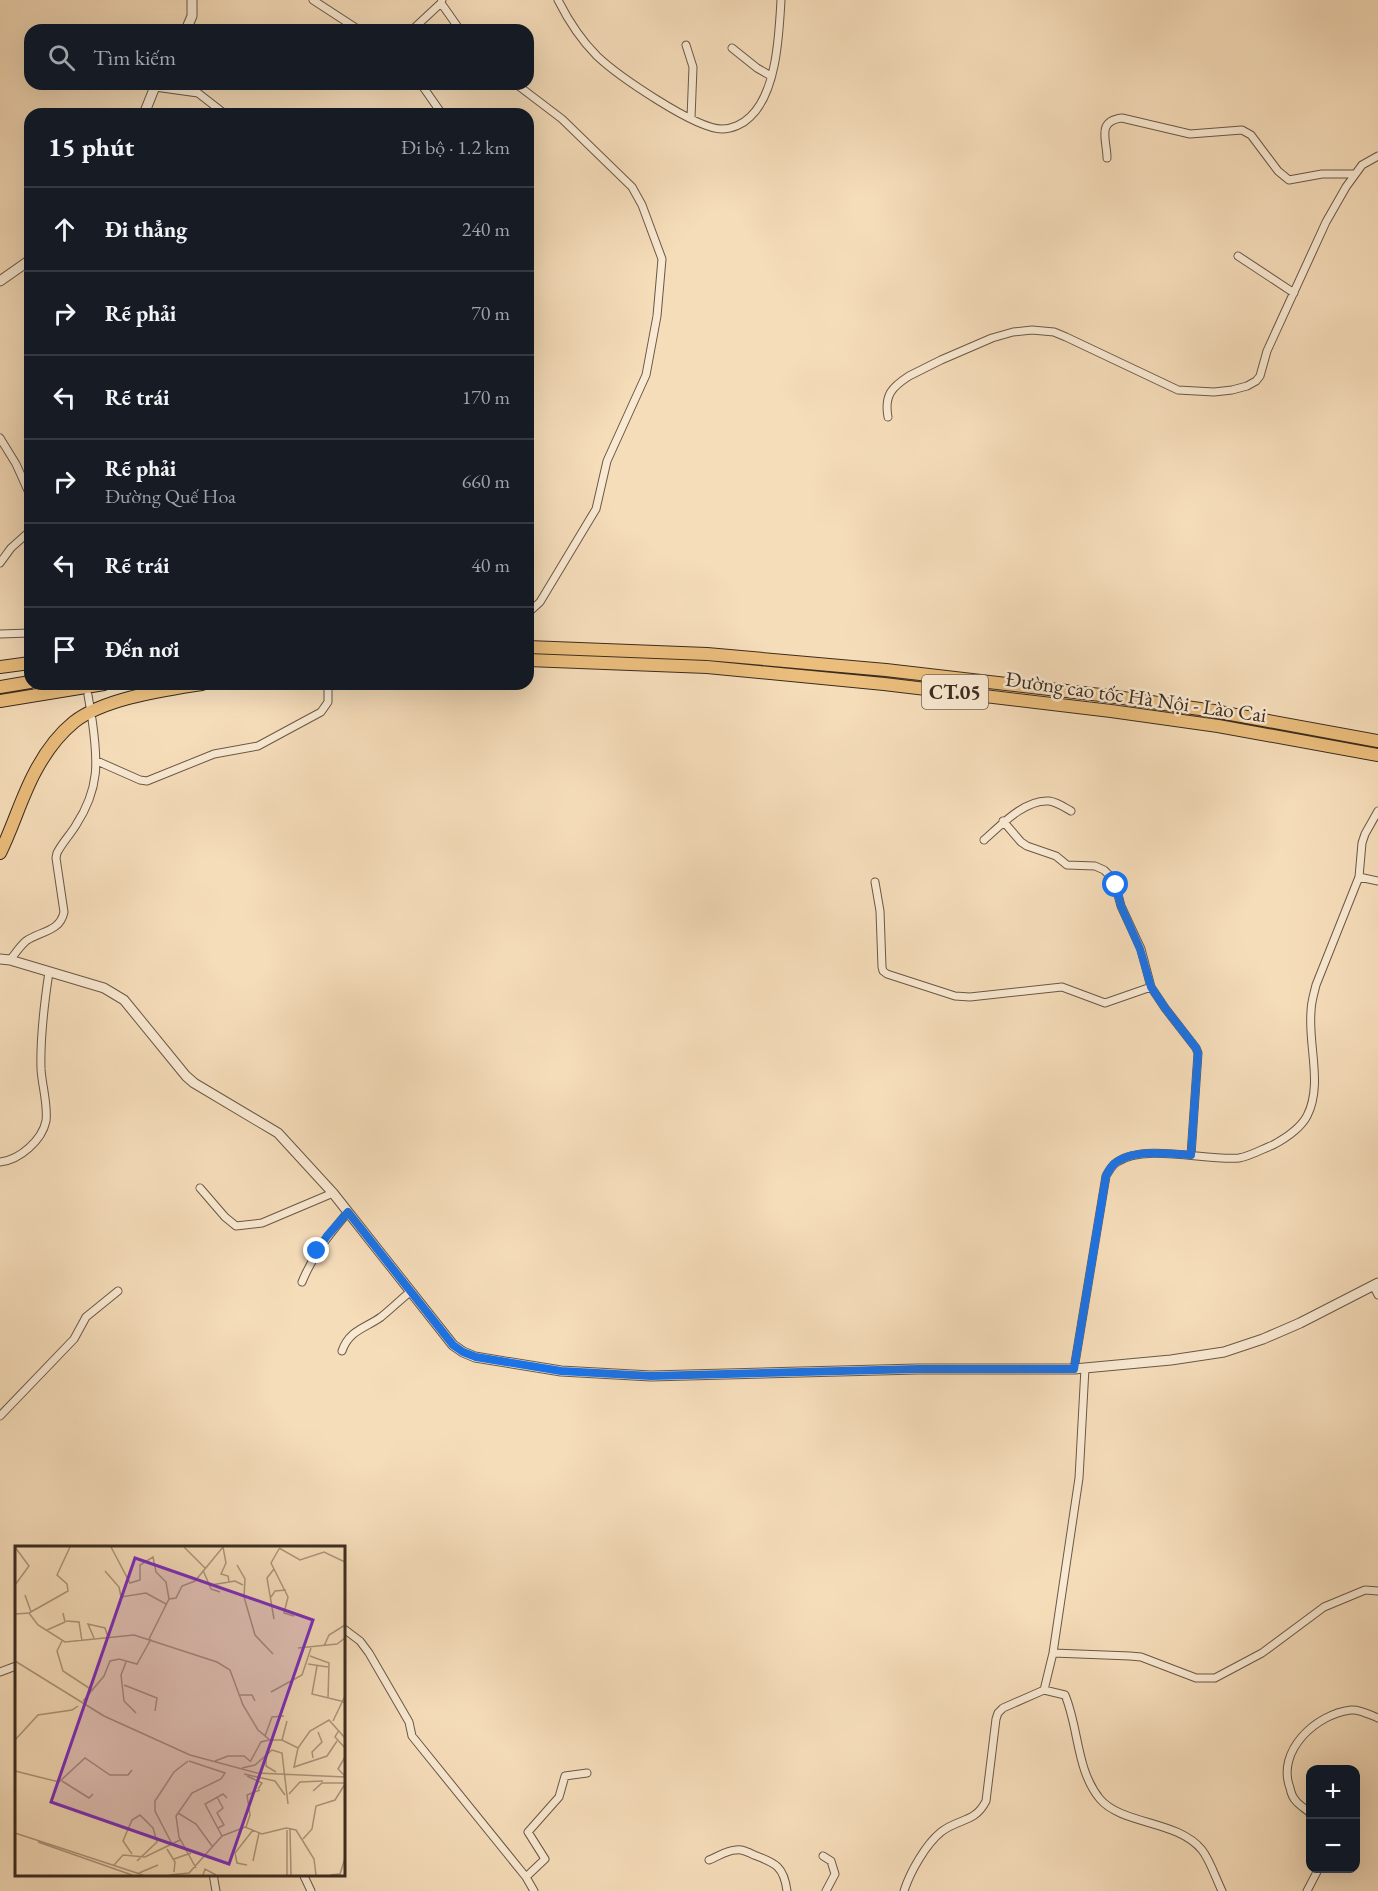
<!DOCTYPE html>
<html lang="vi">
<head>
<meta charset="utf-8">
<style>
  :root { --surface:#171b24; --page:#20242c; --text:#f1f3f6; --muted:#9ea1a6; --line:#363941 }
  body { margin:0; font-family:"EB Garamond",serif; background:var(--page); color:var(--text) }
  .controls { position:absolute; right:18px; bottom:18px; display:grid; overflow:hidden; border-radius:12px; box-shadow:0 6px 24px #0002 }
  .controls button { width:54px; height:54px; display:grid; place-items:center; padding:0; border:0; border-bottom:2px solid var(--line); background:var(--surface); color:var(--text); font:30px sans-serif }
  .stop { position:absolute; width:18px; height:18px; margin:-14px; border:4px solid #1a73e8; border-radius:50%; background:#fff }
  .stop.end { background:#1a73e8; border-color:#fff; box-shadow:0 2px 6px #0008 }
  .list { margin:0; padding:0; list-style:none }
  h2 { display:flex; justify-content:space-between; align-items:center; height:78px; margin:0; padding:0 24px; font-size:26px }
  h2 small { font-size:20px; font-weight:400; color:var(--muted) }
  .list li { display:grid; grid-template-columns:39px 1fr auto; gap:18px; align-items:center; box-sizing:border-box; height:84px; padding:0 24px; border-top:2px solid var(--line) }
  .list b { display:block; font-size:22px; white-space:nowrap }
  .list p { margin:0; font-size:20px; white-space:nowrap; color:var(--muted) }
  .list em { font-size:20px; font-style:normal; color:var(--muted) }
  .icon { flex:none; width:33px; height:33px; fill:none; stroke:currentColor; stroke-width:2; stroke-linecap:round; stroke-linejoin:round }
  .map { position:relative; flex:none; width:1378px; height:1891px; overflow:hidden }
  .search { position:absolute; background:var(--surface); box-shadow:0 6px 24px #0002; left:24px; top:24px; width:510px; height:66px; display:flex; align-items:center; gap:15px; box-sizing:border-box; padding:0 21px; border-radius:18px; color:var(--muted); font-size:22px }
  .panel { position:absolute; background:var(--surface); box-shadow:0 6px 24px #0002; left:24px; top:108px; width:510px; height:582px; border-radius:18px }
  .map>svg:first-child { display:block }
</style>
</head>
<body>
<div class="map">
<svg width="1378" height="1891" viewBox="0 0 1378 1891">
  <rect width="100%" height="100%" fill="#f6ddba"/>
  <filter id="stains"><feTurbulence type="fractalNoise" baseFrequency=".00333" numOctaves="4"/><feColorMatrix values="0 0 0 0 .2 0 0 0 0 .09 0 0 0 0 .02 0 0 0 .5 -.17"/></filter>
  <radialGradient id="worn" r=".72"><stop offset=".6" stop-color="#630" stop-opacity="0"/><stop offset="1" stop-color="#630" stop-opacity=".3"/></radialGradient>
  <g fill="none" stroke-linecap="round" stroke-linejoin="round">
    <defs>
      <path id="minor" d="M313,0L359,30
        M558,0C568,20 581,40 597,56C617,75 695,129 722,129C732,129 743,124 750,117C777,92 779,34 781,0
        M441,3L460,30
        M412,30L441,3L442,0
        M686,45L693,67L691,118
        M732,48L757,68L771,76
        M421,84L442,114
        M516,84L562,119L632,187L642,205L662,259L657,316L646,375L607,461L596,509L540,602L528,613
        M155,87L198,93L225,114
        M1107,158C1107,140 1096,121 1122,118L1190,134L1242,130L1251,135L1278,171L1289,180L1322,174H1354
        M1238,256L1294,293
        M888,417C884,395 892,387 909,376L941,360L992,338L1013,332L1032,330L1054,332L1066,337L1178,390L1214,392L1232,390L1247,386L1256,381L1260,376L1267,351L1326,222L1346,187L1362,165L1378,156
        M0,438L16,464L30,495
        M0,563L11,548L30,531
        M0,634L30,633
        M88,695L90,707
        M97,761L140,780L147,781L214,754L258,746L321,712L328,702V684
        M1003,821L1021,842L1027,846L1056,856L1067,865L1095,866L1104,870L1114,880L1121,906L1141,949L1151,987L1165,1008L1196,1048L1198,1053L1191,1155
        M984,840C1000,826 1025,799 1049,801C1057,802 1064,807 1071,811
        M1359,877L1378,881
        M875,882L880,911L882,967L883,971L887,974L955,996L970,997L1062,987L1105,1003L1151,987
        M10,960C15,954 20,946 26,941C40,931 60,932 64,912L56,858L57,853C62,843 70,835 76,825C100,788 98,761 92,719
        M0,1162C20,1160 42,1140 46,1121C48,1104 42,1086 41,1069C40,1036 44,1005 49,972
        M200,1188L225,1217L236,1226L262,1223L333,1193
        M302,1282C314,1253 328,1236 348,1212
        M1373,1285L1378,1295
        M342,1351C349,1330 366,1328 381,1317C391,1309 400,1300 410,1292
        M1074,1369L1106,1176C1109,1171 1111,1166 1117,1162C1145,1143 1206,1161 1239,1158C1251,1156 1262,1149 1273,1145C1286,1138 1300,1129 1307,1116C1323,1085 1308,1045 1311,1012C1311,1002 1314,994 1316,985L1359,877L1362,843L1365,834L1378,811
        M0,1416L74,1339L86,1317L118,1291
        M344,1629L360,1641L369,1653L409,1722L412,1736L526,1877L534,1891
        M1053,1653L1130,1656L1141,1657L1196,1678H1215L1262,1653L1324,1607L1365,1590L1378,1591
        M0,1672L16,1666
        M1044,1690L1065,1695C1079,1728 1076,1770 1100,1799C1122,1825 1178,1820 1202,1850C1210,1860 1216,1879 1222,1891
        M1310,1813C1306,1809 1300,1806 1296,1801C1293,1798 1291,1793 1290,1788C1276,1751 1316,1714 1351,1710C1360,1709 1370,1715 1378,1718
        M823,1856L831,1861L835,1874L826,1891
        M709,1860C717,1857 727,1850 736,1850C742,1849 748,1852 754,1855C776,1863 784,1867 787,1891
        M213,1874L216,1891
        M303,1874L311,1891
        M526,1877L545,1859L528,1832L559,1797L565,1776L587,1773
        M904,1891C910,1872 926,1844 941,1832C959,1818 975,1823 986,1801L996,1719L998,1713L1003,1708L1044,1690L1053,1653L1079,1478L1085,1368
        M1307,1891L1319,1868"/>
      <path id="tertiary" d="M186,30L192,16V0
        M144,114L156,84
        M0,281L30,260
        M0,959L10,960L104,988L124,1000L186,1076L194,1083L278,1133L333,1193L453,1345L463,1352L475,1357L561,1371L651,1376L918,1369H1074L1171,1360L1224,1352L1263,1339L1300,1323L1378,1283"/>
      <path id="motorway" d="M528,647L707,654L886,670L1109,696L1214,711L1378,741
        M528,660L707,667L884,684L1111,711L1218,726L1378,755
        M0,667L30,663
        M0,687L30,682
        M0,701L104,684
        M0,853C13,827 21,798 35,772C45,753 58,735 74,722C105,698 165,690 202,684"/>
    </defs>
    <use href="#minor" stroke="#6a5846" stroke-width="9"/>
    <use href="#tertiary" stroke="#6a5846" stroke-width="11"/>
    <use href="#motorway" stroke="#3b2c20" stroke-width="14"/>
    <use href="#minor" stroke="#f9e9d2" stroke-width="7"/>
    <use href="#tertiary" stroke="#f9e9d2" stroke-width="9"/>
    <use href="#motorway" stroke="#ebbe7d" stroke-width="12"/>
  </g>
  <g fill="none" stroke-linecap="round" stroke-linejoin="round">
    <path stroke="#1a73e8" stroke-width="8" d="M317,1251L327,1236L348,1212L453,1345L463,1352L476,1357L561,1371L651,1376L918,1369H1074L1106,1176C1109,1170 1112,1164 1118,1161C1138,1149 1169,1154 1191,1155L1198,1053L1196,1048L1165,1008L1151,987L1140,949L1121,906L1116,885"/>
  </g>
  <g text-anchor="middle" stroke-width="5" stroke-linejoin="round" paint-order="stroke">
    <rect fill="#f9e9d2" stroke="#746555" stroke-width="1.5" x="922" y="675" width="66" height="34" rx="4.5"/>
    <g font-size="20" font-weight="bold" fill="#3b2c20">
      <text x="955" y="699">CT.05</text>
    </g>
    <g font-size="21" fill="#3b2c20" stroke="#f9e9d2">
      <text transform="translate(1136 697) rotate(8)" y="7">Đường cao tốc Hà Nội - Lào Cai</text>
    </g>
  </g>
  <g transform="translate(15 1546)">
    <rect width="330" height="330" fill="#f6ddba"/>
    <path fill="none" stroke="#ab967c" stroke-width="1.5" d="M96,1L115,37L125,34V19L138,11L141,26L151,36L154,53M169,1L190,22M208,1L211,17L206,28L213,30L214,36M264,2L285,14L309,6L330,16M264,3L256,17L273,51L269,67L279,70M222,19L230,33L229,51L240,89L258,108M259,23L252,32L259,73M188,24L196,43L205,46M90,25L104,41L106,51L131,47L151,58M0,39L14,20L0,1M196,39L220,35L228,39M10,49L16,66M256,51L260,45L271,44M14,67L53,45L52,38L42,29L55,1M0,68L14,67L23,79L50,96L119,89L202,116L215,124L228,159L243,184L255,194H267L283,202L295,185L314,174L330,192M51,75L64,76L67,95M32,84L50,76L48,67M79,92L73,78L90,82L93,91M134,93L154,53L161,52L167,40L180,35L208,1M47,95L42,105L48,125L77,144M309,100L314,89L330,79M283,102L322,98L330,92M295,110L314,117L313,153M0,115L89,170L175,209L242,227L330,231M111,116L106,129L109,155L121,167M293,118L313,121M302,120L297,148L330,156M109,139L142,152L140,165M256,146L287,129L296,102M224,149H237L240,155M68,155L89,130L95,115L104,113L122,118L136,93M318,175L330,150M324,184L320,191L330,202M250,190L257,171L269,170M0,194L23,169L57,164L63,160M267,194L272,175M283,202L279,221L312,210L322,195M251,210V220L261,226M330,211L323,223L330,230M298,212L297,206L307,196L303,186M174,215L210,227L206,233L177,247L161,270L164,291L181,322M200,215L213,210H229L235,215M235,216L246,196L254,194M227,222L240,219L257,204L267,207L273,258M0,225L44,236L70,212L95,229H113L117,224M229,228L260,235L270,249M232,230L247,237L243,243M47,235L74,252L78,248M298,245L307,237H330M274,248L285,236L308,235M202,251L208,262L202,267L209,279L203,282M163,267L181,278L197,300M231,281L235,269L232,249L245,244M275,282L276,329M0,287L128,329M207,290L190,258L208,248L212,252M288,293L297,283L301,260L320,254L330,238M23,296L117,329M157,298L140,265V255L159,226L173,215M152,303L160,316L159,326M117,308L108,295L117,274L125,269L138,282L142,296L122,315M159,313L176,307M238,315L244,287M99,319L108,309L130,311L165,294M232,319L222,317L220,307L238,284M124,327L143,319M154,329L174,327L207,290L230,281L247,288L271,282L281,284L299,313L301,329M188,329L190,323L201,329M272,329V284M315,329L325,328L330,312"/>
    <path fill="#7b2cbf" fill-opacity="0.15" stroke="#7b2cbf" stroke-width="3" d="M120,12L298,74L214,318L36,256Z"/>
    <rect width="330" height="330" fill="none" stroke="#3b2c20" stroke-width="3"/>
  </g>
  <rect width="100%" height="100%" filter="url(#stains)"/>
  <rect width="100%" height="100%" fill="url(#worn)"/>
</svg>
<div class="controls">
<button>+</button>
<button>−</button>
</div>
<div class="stop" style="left:1116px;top:885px"></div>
<div class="stop end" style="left:317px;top:1251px"></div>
<div class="search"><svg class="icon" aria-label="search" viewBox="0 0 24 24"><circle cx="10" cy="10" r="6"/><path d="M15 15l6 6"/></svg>Tìm kiếm</div>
<section class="panel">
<h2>15 phút<small>Đi bộ · 1.2 km</small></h2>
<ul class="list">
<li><svg class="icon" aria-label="ahead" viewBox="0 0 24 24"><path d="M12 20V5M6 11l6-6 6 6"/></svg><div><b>Đi thẳng</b></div><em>240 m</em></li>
<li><svg class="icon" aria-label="right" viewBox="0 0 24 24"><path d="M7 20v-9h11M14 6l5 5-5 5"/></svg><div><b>Rẽ phải</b></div><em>70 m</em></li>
<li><svg class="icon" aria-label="left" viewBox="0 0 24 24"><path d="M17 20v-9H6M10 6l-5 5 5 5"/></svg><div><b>Rẽ trái</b></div><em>170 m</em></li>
<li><svg class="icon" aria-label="right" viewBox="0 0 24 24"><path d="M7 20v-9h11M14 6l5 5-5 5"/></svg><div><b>Rẽ phải</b><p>Đường Quế Hoa</p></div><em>660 m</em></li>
<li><svg class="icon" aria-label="left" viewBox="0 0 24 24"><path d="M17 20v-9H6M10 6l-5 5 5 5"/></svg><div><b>Rẽ trái</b></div><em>40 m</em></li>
<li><svg class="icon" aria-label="arrive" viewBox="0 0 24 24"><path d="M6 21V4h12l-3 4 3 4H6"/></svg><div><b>Đến nơi</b></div></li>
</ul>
</section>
</div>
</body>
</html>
